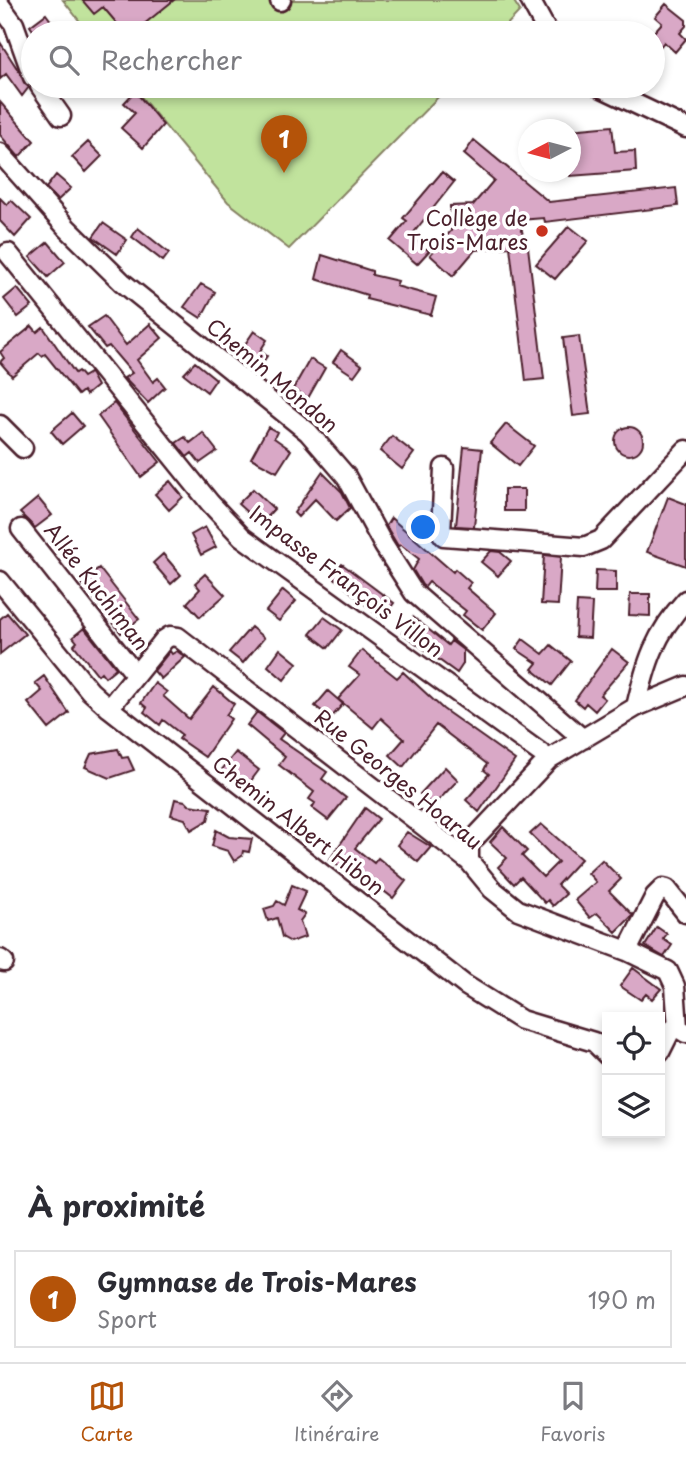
<!DOCTYPE html>
<html lang="fr">
<head>
<meta charset="utf-8">
<style>
  :root { --surface:#fff; --page:#f7f7f7; --text:#2b2b33; --muted:#7c7c81; --line:#e1e1e2; --accent:#b45309 }
  body { margin:0; font-family:"Playpen Sans",sans-serif; background:var(--page); color:var(--text) }
  .controls { position:absolute; right:21px; bottom:21px; display:grid; overflow:hidden; border-radius:0px; box-shadow:0 4px 10px #0003 }
  .controls button { width:63px; height:63px; display:grid; place-items:center; padding:0; border:0; border-bottom:2px solid var(--line); background:var(--surface); color:var(--text); font:35px sans-serif }
  .compass { position:absolute; left:518px; top:119px; width:63px; height:63px; border-radius:50%; background:var(--surface); box-shadow:0 4px 10px #0003; rotate:264deg }
  .you { position:absolute; left:424px; top:528px; width:24px; height:24px; margin:-18px; border:5px solid #fff; border-radius:50%; background:#1a73e8; box-shadow:0 0 0 10px #1a73e833 }
  .badge { display:grid; place-items:center; width:46px; height:46px; border-radius:50%; background:var(--accent); color:#fff; font-size:23px; font-weight:700 }
  .pin { position:absolute; translate:-50% -58px; filter:drop-shadow(0 2px 4px #0008) }
  .pin::after { content:''; position:absolute; top:37px; width:24px; height:21px; background:inherit; clip-path:polygon(0 0,100% 0,50% 100%) }
  .list { margin:0; padding:0; list-style:none }
  h2 { display:flex; justify-content:space-between; align-items:center; height:91px; margin:0; padding:0 28px; font-size:30px }
  h2 small { font-size:23px; font-weight:400; color:var(--muted) }
  .list li { display:grid; grid-template-columns:46px 1fr auto; gap:21px; align-items:center; box-sizing:border-box; height:98px; margin:0 14px 14px; padding:0 14px; border:2px solid var(--line); border-radius:0px }
  .list b { display:block; font-size:26px; white-space:nowrap }
  .list p { margin:0; font-size:23px; white-space:nowrap; color:var(--muted) }
  .list em { font-size:23px; font-style:normal; color:var(--muted) }
  .icon { flex:none; width:38px; height:38px; fill:none; stroke:currentColor; stroke-width:2; stroke-linecap:round; stroke-linejoin:round }
  .map { position:relative; flex:none; width:686px; height:1159px; overflow:hidden }
  .search { position:absolute; background:var(--surface); box-shadow:0 4px 10px #0003; left:21px; right:21px; top:21px; height:77px; display:flex; align-items:center; gap:18px; box-sizing:border-box; padding:0 24px; border-radius:38px; color:var(--muted); font-size:26px }
  .sheet { height:203px; background:var(--surface) }
  nav { display:flex; justify-content:space-around; align-items:center; box-sizing:border-box; height:98px; border-top:2px solid var(--line); background:var(--surface); font-size:19px; color:var(--muted) }
  nav a { display:grid; justify-items:center; gap:4px }
  nav .on { color:var(--accent) }
  .map>svg:first-child { display:block }
</style>
</head>
<body>
<div class="map">
<svg width="686" height="1159" viewBox="0 0 686 1159">
  <rect width="100%" height="100%" fill="#fff"/>
  <filter id="ink" filterUnits="userSpaceOnUse"><feTurbulence type="fractalNoise" baseFrequency=".0143" numOctaves="2"/><feDisplacementMap in="SourceGraphic" scale="14" xChannelSelector="R" yChannelSelector="G"/><feConvolveMatrix kernelMatrix="1 2 1 2 8 2 1 2 1" color-interpolation-filters="sRGB"/></filter>
  <g filter="url(#ink)">
    <path fill="#c1e39d" stroke="#868164" stroke-width="2" d="M63,0H513L520,11L499,33H89Z
      M132,86H449L289,249L228,202Z"/>
    <path fill="#d9a8c6" stroke="#4a1f2b" stroke-width="2" d="M82,0H174L133,33H125L103,7L94,14Z
      M666,4L686,20V26L680,33L686,39L675,52L664,42L660,47L653,42V33L662,23L655,17Z
      M46,14L60,33H35L30,26Z
      M0,42L29,87L22,96L6,74L0,79Z
      M135,91L163,125L143,148L121,128L135,113L124,103Z
      M0,102L34,141L19,157L0,135Z
      M612,126L615,152L635,151L636,171L570,176V130Z
      M474,140L549,202L676,188L678,206L545,222L544,218L520,220L525,247H528L544,379L526,381L510,247L475,250L453,276L430,255L451,231L450,206L473,205L494,180L464,154Z
      M88,142L102,156L86,172L72,157Z
      M442,172L454,182L411,236L429,251L417,264L390,241L407,221L403,218Z
      M56,175L71,188L58,200L46,188Z
      M0,198L7,205L11,200L31,219L15,237L0,221Z
      M103,223L127,240L117,254L93,237Z
      M569,226L588,241L555,279L536,264Z
      M138,228L169,253L163,261L132,237Z
      M48,242L65,262L48,277L30,257Z
      M322,255L372,271V275L398,281L396,286L436,297L431,315L366,299L367,295L316,279Z
      M201,284L215,292L201,318L184,307Z
      M17,288L32,306L18,317L4,299Z
      M104,316L126,345L150,324L162,338L137,360L153,382L158,378L165,387L148,403L124,378L132,373L109,346L105,348L88,327Z
      M32,326L37,332L43,327L75,373L78,371L83,377L90,373L97,386L86,395L83,391L78,395L45,354L42,356L39,353L12,376L0,362L4,358L0,352Z
      M254,331L267,340L260,351L267,356L255,374L235,359Z
      M579,336L590,414L573,416L563,338Z
      M341,350L362,365L354,376L333,362Z
      M310,359L325,368L308,398L293,389Z
      M195,362L216,379L207,392L184,374Z
      M114,403L160,462L141,477L98,416Z
      M72,413L83,426L62,444L51,431Z
      M506,424L534,446L518,466L490,443Z
      M615 441a14 14 0 1 1 28 0a14 14 0 1 1-28 0Z
      M268,427L277,432L274,438L291,450L277,472L251,458Z
      M203,433L217,451L200,463L192,453L187,457L176,443L185,437L190,443Z
      M392,436L414,453L402,469L380,451Z
      M464,447L482,449L474,527L456,526Z
      M322,472L342,492L350,508L336,521L315,499L298,517L294,513Z
      M170,481L183,497L169,510L155,494Z
      M253,489L274,509L260,524L238,504Z
      M504,489H524V511H504Z
      M668,497L686,504V566L647,552Z
      M38,498L52,515L35,528L20,513Z
      M391,518L453,572L455,569L471,583L467,588L496,613L482,630L463,615L466,611L429,582L425,587L422,585L413,570L419,559L401,545L398,546L386,526Z
      M205,527L216,547L201,555L191,535Z
      M491,551L500,552L511,561L498,576L481,562Z
      M163,554L181,575L171,584L153,563Z
      M544,555L561,557L558,605L541,604Z
      M342,564L394,603L382,619L331,575Z
      M99,568L139,619L121,633L81,582Z
      M596,570L616,571V592H595Z
      M205,574L225,595L200,617L187,603L200,589L195,583Z
      M283,590L296,601L279,621L266,611Z
      M630,594H650V616L629,615Z
      M577,602L592,603L590,638L575,637Z
      M7,613L25,634L0,654V619Z
      M324,617L342,630L328,648L310,634Z
      M413,617L448,645L451,641L463,650V664L457,673L402,633Z
      M251,627L264,638L243,663L229,652Z
      M84,628L116,668L105,677L101,672L98,675L74,645L77,642L73,637Z
      M523,639L543,654L551,645L571,661L552,685L532,669L537,663L516,649Z
      M280,649L297,663L284,680L268,666Z
      M612,649L629,662L600,695L605,699L595,711L586,703L583,707L575,700Z
      M362,650L397,678L403,672L443,709L515,760L479,812L466,800L489,774L484,770L487,764L436,725L403,767L390,755L404,739L381,718L373,728L338,699L360,675L349,667Z
      M170,651L172,654L177,651L185,657L161,679L154,671Z
      M44,676L69,713L49,729L28,703L42,691L35,683Z
      M155,683L167,692L163,696L189,719L214,687L234,704L226,715L231,719L205,757L179,739L182,735L163,720L160,725L144,712L147,708L141,703Z
      M328,691L343,704L331,718L315,706Z
      M257,712L284,733L279,739L327,772L322,779L346,798L328,820L312,808L315,803L309,799L314,792L279,765L285,757L247,725Z
      M118,749L122,758L128,757L134,770L110,778L85,767L91,754Z
      M236,752L259,770L244,790L220,772Z
      M445,767L458,780L433,806L420,794Z
      M175,799L185,801L189,805L211,808L208,820L191,830L185,819L171,815Z
      M365,808L379,819L355,848L374,863L378,858L406,881L393,898L355,869L351,875L330,859Z
      M541,824L581,859L557,885L566,894L553,906L548,900L545,903L521,877L514,884L498,867L507,858L490,842L503,827L527,851L522,856L543,877L558,862L530,834Z
      M216,830L229,837L252,839L249,852L243,851L242,856L234,861L228,851L212,846Z
      M407,832L431,847L418,862L397,845Z
      M602,860L621,879L609,891L633,915L616,932L597,913L590,918L575,900L596,882L588,873Z
      M292,885L306,891L297,910L305,914L300,921L305,937L291,942L282,937L277,918L268,921L264,909L274,906L277,901L284,905Z
      M657,927L667,934L663,939L672,945L664,957L645,946Z
      M633,968L661,989L652,999L646,994L641,1000L620,986Z"/>
    <g fill="none" stroke-linecap="round" stroke-linejoin="round">
      <defs>
        <path id="minor" d="M530,0L548,33
          M280,1L281,0
          M0,5L14,24L33,77
          M40,86L61,116
          M598,86L686,128
          M0,153L67,228L122,282L308,432L346,476L384,546L414,593L583,739
          M8,253L210,503L242,537L549,759
          M0,425L23,448
          M444,468L441,532L444,536L584,547L601,540L686,450
          M21,529L135,674
          M0,581L90,691L109,708L465,985L521,1020L594,1042L607,1055
          M636,707C646,663 655,634 686,600
          M109,708L164,640L170,636L178,637L469,861L492,889L518,910L627,951L668,971L675,986L678,1028
          M469,861V844L549,759L636,707L686,686
          M627,951L655,896L663,888L667,889L686,913
          M0,959L4,962
          M660,1052L671,1030L678,1028L686,1033"/>
      </defs>
      <use href="#minor" stroke="#4a1f2b" stroke-width="23"/>
      <use href="#minor" stroke="#fff" stroke-width="18"/>
    </g>
  </g>
  <circle fill="#c8321e" stroke="#fff" stroke-width="2.5" cx="542" cy="231" r="7"/>
  <g text-anchor="middle" stroke-width="7" stroke-linejoin="round" paint-order="stroke">
    <g font-size="21" fill="#4a1f2b" stroke="#fff" text-anchor="end">
      <text x="528" y="226">Collège de<tspan x="528" dy="24">Trois-Mares</tspan></text>
    </g>
    <g font-size="21" fill="#4a1f2b" stroke="#fff">
      <text transform="translate(272 376) rotate(40)" y="7">Chemin Mondon</text>
      <text transform="translate(346 582) rotate(37)" y="7">Impasse François Villon</text>
      <text transform="translate(96 587) rotate(52)" y="7">Allée Kuchiman</text>
      <text transform="translate(398 780) rotate(39)" y="7">Rue Georges Hoarau</text>
      <text transform="translate(298 826) rotate(38)" y="7">Chemin Albert Hibon</text>
    </g>
  </g>
</svg>
<div class="controls">
<button><svg class="icon" aria-label="locate" viewBox="0 0 24 24"><circle cx="12" cy="12" r="6"/><path d="M12 2v4M12 18v4M2 12h4M18 12h4"/></svg></button>
<button><svg class="icon" aria-label="layers" viewBox="0 0 24 24"><path d="M12 4l9 5-9 5-9-5zM3 14l9 5 9-5"/></svg></button>
</div>
<svg class="compass" viewBox="-18 -18 36 36"><path d="M0-13l5 13h-10z" fill="#e53935"/><path d="M0 13l5-13h-10z" fill="#7c7c81"/></svg>
<div class="you"></div>
<div class="pin badge" style="left:284px;top:173px">1</div>
<div class="search"><svg class="icon" aria-label="search" viewBox="0 0 24 24"><circle cx="10" cy="10" r="6"/><path d="M15 15l6 6"/></svg>Rechercher</div>
</div>
<section class="sheet">
<h2>À proximité<small></small></h2>
<ul class="list">
<li><span class="badge">1</span><div><b>Gymnase de Trois-Mares</b><p>Sport</p></div><em>190 m</em></li>
</ul>
</section>
<nav>
<a class="on"><svg class="icon" aria-label="map" viewBox="0 0 24 24"><path d="M3 6l6-2 6 2 6-2v14l-6 2-6-2-6 2zM9 4v14M15 6v14"/></svg>Carte</a>
<a><svg class="icon" aria-label="directions" viewBox="0 0 24 24"><path d="M12 3l9 9-9 9-9-9zM9 14v-3h6M13 9l2 2-2 2"/></svg>Itinéraire</a>
<a><svg class="icon" aria-label="saved" viewBox="0 0 24 24"><path d="M7 4h10v16l-5-4-5 4z"/></svg>Favoris</a>
</nav>
</body>
</html>
